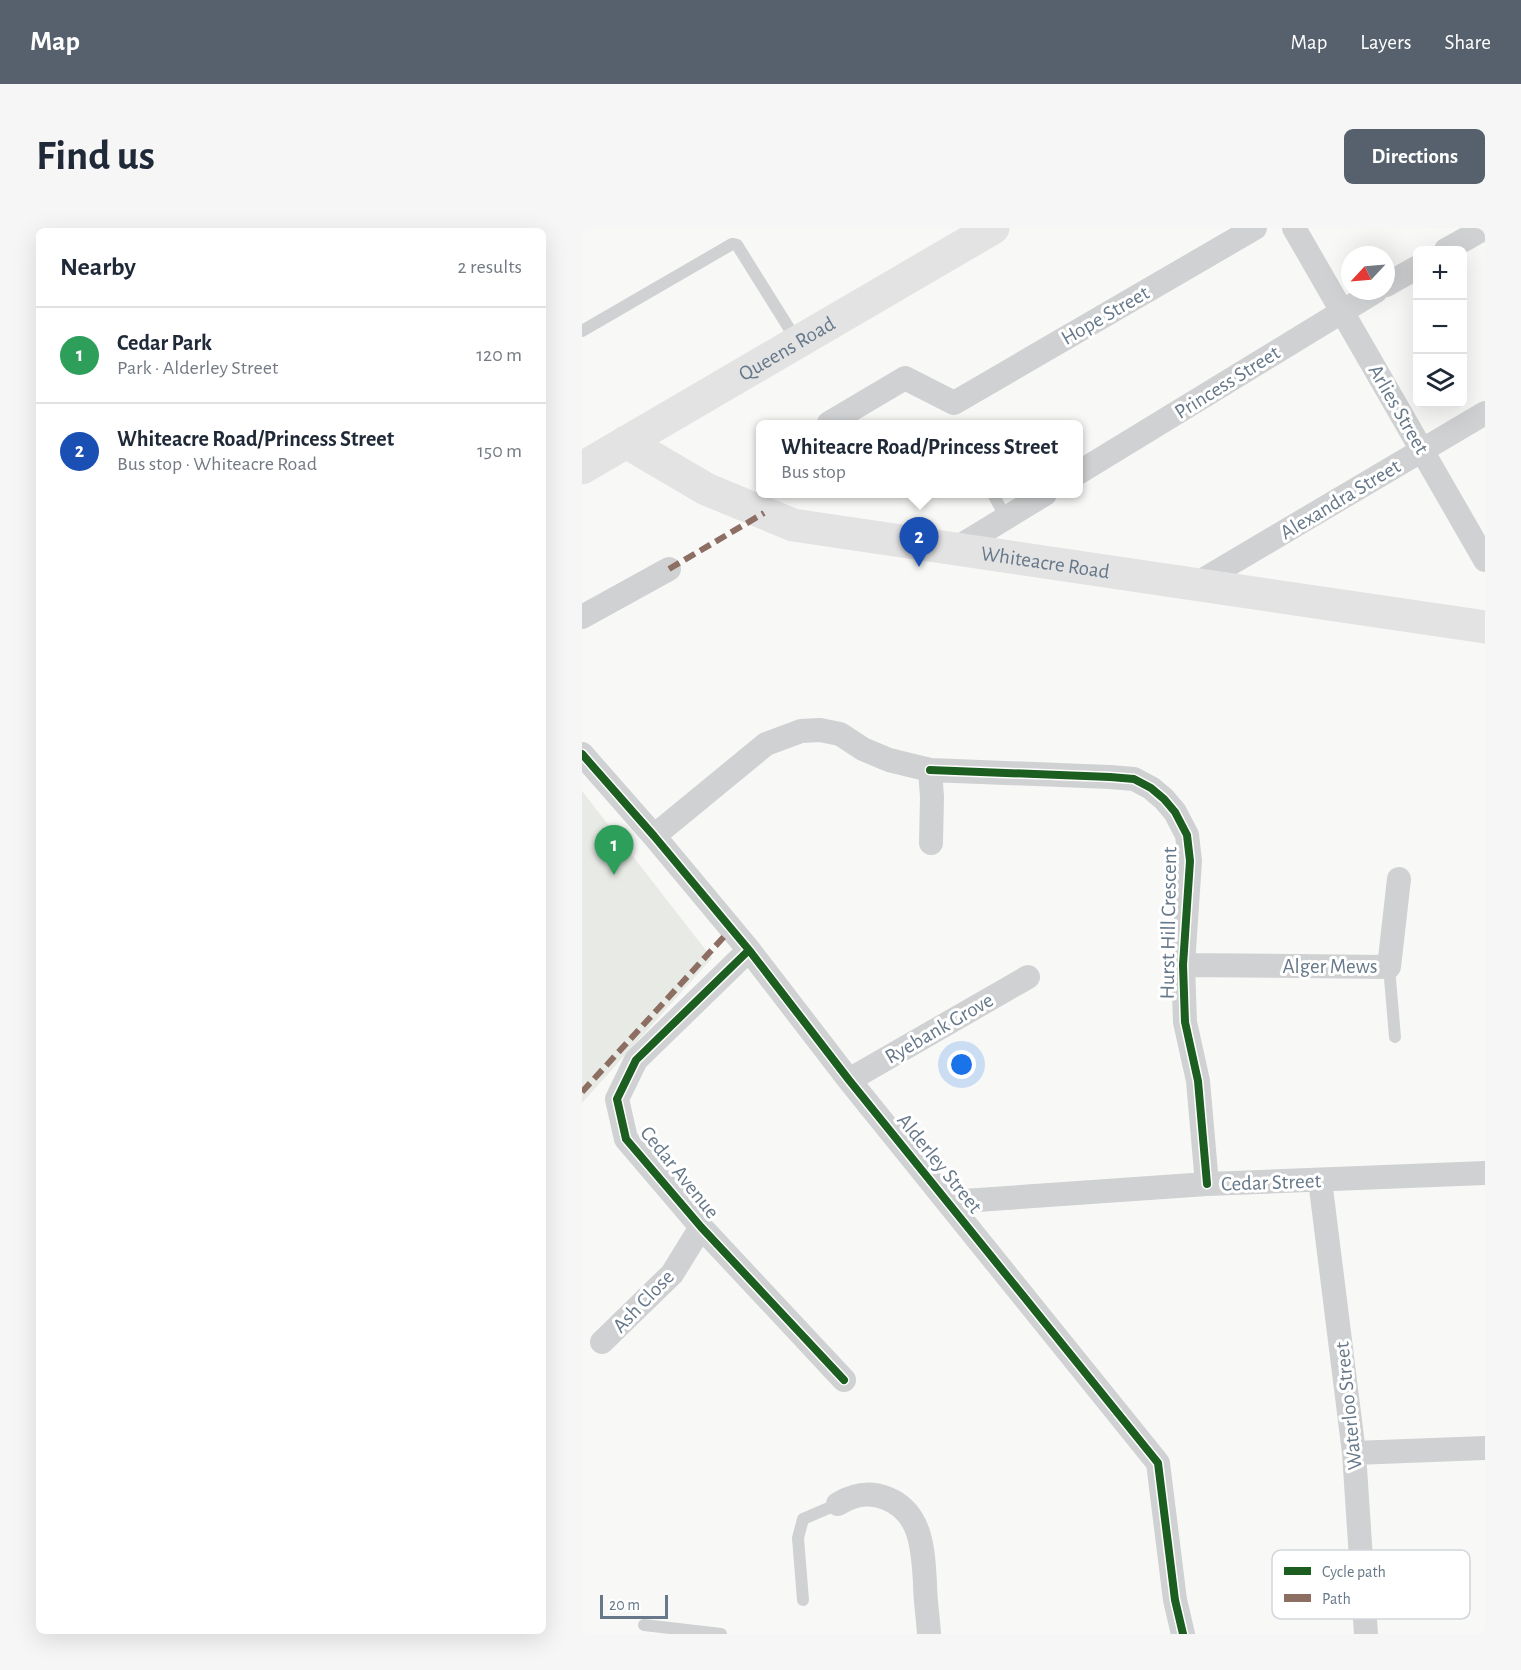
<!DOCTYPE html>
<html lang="en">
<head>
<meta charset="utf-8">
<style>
  :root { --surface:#fff; --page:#f6f6f7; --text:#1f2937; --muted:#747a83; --line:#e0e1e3; --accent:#56616d }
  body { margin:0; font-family:"Alegreya Sans",sans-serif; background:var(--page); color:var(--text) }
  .controls { position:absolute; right:18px; top:18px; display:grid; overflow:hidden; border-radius:9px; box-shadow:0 6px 24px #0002 }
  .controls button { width:54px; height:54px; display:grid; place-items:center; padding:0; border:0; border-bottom:2px solid var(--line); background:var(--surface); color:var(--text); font:30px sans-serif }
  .compass { position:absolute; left:759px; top:18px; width:54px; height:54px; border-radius:50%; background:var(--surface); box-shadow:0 6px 24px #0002; rotate:244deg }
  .scale { position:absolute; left:18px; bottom:15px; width:68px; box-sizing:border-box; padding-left:6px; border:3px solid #667889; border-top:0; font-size:16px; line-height:21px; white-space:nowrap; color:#667889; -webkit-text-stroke:4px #fff; paint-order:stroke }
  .you { position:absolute; left:380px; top:837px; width:21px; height:21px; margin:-15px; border:4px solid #fff; border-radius:50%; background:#1a73e8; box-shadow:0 0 0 9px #1a73e833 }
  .badge { display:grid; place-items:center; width:39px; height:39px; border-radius:50%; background:var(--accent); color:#fff; font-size:20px; font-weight:700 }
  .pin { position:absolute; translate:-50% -50px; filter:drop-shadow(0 2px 3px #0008) }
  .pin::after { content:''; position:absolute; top:32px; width:21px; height:18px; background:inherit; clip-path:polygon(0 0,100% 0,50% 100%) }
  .popup { position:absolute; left:174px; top:192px; width:327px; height:78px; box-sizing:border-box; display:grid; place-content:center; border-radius:9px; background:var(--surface); filter:drop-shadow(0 2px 4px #0005); font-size:20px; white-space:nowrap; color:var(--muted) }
  .popup b { font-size:22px; color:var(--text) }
  .popup::after { content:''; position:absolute; left:50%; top:100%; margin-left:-12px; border:12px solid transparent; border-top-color:var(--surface) }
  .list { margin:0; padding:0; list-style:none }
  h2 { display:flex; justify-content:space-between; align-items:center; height:78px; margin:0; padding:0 24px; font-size:26px }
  h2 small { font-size:20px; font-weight:400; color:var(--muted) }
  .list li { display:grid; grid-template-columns:39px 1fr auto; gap:18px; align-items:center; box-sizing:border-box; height:96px; padding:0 24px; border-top:2px solid var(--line) }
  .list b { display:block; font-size:22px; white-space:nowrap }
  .list p { margin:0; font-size:20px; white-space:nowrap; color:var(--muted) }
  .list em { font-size:20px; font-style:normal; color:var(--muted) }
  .icon { flex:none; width:33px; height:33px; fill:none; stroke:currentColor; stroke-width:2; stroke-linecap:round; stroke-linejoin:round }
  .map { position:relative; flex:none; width:903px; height:1406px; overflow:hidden; border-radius:9px }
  header { display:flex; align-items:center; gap:36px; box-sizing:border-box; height:84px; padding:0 30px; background:var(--accent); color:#fff }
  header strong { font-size:28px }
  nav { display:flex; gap:33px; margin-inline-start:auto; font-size:21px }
  .intro { display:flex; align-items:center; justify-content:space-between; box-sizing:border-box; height:144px; padding:0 36px }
  h1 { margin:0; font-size:42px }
  .button { padding:15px 27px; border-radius:9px; background:var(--accent); color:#fff; font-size:21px; font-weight:700 }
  main { display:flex; gap:36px; padding:0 36px }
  aside { flex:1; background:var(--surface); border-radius:9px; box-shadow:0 6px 24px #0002 }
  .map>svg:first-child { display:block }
</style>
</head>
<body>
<header>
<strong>Map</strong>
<nav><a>Map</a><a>Layers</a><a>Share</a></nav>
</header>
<div class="intro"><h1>Find us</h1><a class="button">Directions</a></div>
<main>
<aside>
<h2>Nearby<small>2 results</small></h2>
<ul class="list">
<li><span class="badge" style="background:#2e9e5b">1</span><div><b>Cedar Park</b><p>Park · Alderley Street</p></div><em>120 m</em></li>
<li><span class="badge" style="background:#1a4fb4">2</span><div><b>Whiteacre Road/Princess Street</b><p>Bus stop · Whiteacre Road</p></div><em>150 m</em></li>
</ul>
</aside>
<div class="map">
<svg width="903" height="1406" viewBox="0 0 903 1406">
  <rect width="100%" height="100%" fill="#f8f8f7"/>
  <path fill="#e8ebe5" d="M0,563L130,730L0,875Z"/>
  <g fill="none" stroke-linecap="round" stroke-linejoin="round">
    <path stroke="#d0d1d2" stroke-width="12" d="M0,103L150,16L155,17L215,113
      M411,266L424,290
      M807,739L813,809
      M221,1372L216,1310L221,1291L256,1276
      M62,1397L139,1406"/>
    <path stroke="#d0d1d2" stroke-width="24" d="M712,0L903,332
      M864,22L903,0
      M804,57L836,39
      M247,195L323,150L372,175L673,0
      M496,245L794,63
      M373,321L463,266
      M614,356L903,185
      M0,389L87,341
      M0,526L72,608L167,722L267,852L576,1235L593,1372L601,1406
      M348,542L528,549L552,551L569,560L582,571L593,584L605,607L608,633L601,737L603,794L616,853L625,956
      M72,608L184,516L219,503L238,502L258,506L281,521L307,532L348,542L350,569L349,615
      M167,722L54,832L35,871L44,911L119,999L262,1152
      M601,737L807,739L817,651
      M267,852L446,749
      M738,952L772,1225L784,1406
      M367,974L625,956L903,945
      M20,1114L90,1046L119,999
      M772,1225L903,1220
      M256,1276C271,1267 286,1263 304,1270C340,1284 341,1322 343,1355C343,1372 346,1389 347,1406"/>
    <g stroke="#e3e3e3" stroke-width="33">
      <path id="s1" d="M44,214L124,261L211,297L903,399"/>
      <path id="s2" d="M0,240L411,0"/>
    </g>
    <path stroke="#8d6e63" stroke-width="6" stroke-dasharray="12 6" stroke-linecap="butt" d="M87,341L182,285
      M0,864L149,701"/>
    <defs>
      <path id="cycleway" d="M0,526L72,608L167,722L267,852L576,1235L593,1372L601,1406
        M348,542L528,549L552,551L569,560L582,571L593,584L605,607L608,633L601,737L603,794L616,853L625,956
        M167,722L54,832L35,871L44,911L119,999L262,1152"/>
    </defs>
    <use href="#cycleway" stroke="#fff" stroke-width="11"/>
    <use href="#cycleway" stroke="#1b5e20" stroke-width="8"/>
  </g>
  <g text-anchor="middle" stroke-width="6" stroke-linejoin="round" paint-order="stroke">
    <g font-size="21" fill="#667889" stroke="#fff">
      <text transform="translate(523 87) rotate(-30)" y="7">Hope Street</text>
      <text dy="7" stroke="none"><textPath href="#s2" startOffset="237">Queens Road</textPath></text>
      <text transform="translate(645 154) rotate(-32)" y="7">Princess Street</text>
      <text transform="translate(817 181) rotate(60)" y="7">Arlies Street</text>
      <text transform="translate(758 271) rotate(-31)" y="7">Alexandra Street</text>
      <text dy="7" stroke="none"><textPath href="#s1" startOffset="442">Whiteacre Road</textPath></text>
      <text transform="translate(586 695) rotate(-89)" y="7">Hurst Hill Crescent</text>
      <text x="748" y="745">Alger Mews</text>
      <text transform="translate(357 800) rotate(-30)" y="7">Ryebank Grove</text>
      <text transform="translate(358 935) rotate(51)" y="7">Alderley Street</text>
      <text transform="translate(98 944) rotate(51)" y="7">Cedar Avenue</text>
      <text transform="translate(689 954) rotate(-2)" y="7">Cedar Street</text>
      <text transform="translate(61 1073) rotate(-46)" y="7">Ash Close</text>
      <text transform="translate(766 1178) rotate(-96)" y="7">Waterloo Street</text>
    </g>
  </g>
  <rect x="690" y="1322" width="198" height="69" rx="9" fill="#fff" stroke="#d1d6dc" stroke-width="1.5"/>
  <rect x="702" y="1339" width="27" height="8" fill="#1b5e20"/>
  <rect x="702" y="1366" width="27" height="8" fill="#8d6e63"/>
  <g font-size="16" fill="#667889">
    <text x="740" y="1349">Cycle path</text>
    <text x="740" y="1376">Path</text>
  </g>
</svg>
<div class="controls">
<button>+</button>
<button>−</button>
<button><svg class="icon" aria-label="layers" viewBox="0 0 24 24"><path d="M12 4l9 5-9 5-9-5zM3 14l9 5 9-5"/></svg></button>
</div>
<svg class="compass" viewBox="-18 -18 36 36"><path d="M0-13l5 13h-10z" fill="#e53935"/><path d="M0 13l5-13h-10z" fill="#747a83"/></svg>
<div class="scale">20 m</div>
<div class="you"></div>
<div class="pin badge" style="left:32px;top:647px;background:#2e9e5b">1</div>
<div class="pin badge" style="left:337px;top:339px;background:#1a4fb4">2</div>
<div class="popup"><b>Whiteacre Road/Princess Street</b>Bus stop</div>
</div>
</main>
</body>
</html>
